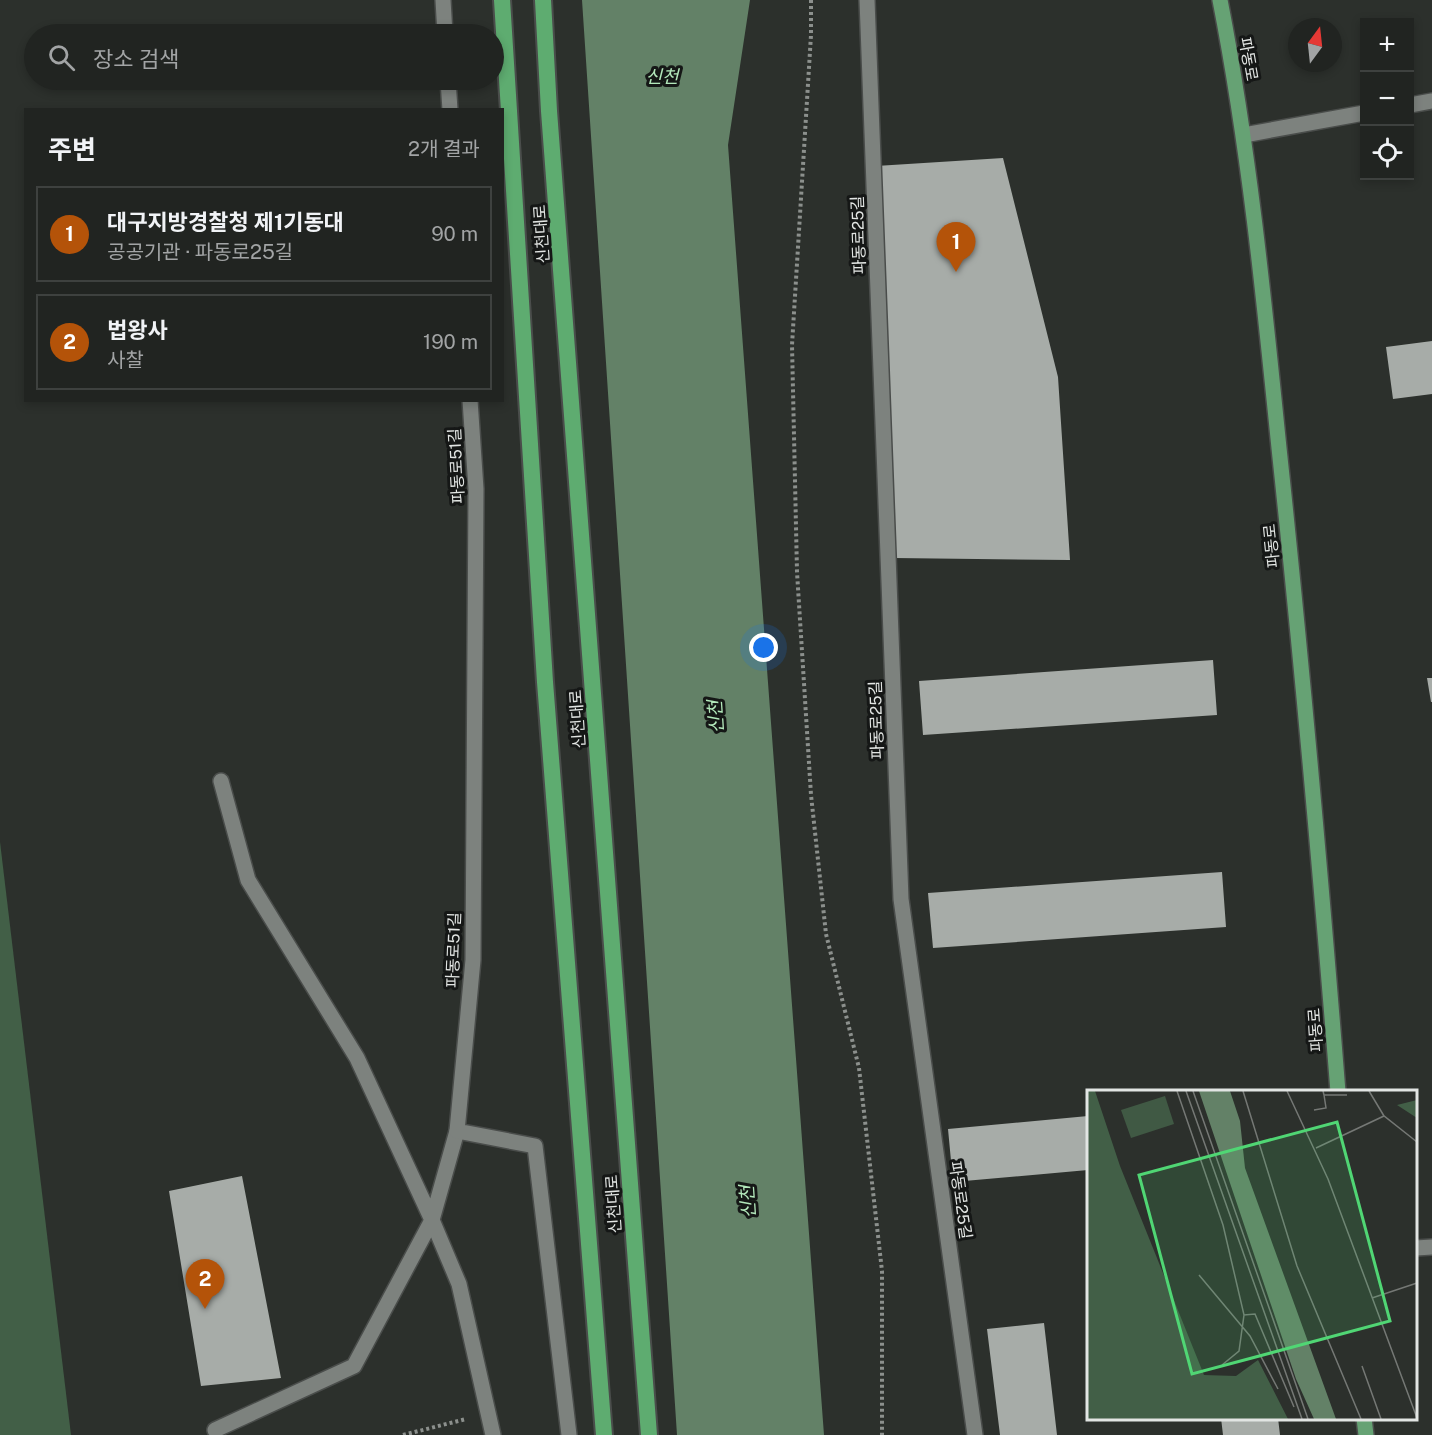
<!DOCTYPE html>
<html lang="ko">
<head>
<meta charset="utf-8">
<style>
  :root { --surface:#212421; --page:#292c2a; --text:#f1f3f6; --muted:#a2a4a5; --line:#3e413f; --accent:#b45309 }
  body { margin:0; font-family:"Public Sans","Noto Sans KR",sans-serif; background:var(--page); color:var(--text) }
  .controls { position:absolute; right:18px; top:18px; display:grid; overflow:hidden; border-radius:0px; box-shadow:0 3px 9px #0003 }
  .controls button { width:54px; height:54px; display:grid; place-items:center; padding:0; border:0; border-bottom:2px solid var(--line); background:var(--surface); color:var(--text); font:30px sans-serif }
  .compass { position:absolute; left:1288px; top:18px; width:54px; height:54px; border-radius:50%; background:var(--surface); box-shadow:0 3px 9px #0003; rotate:15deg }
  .you { position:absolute; left:764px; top:648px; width:21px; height:21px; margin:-15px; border:4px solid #fff; border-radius:50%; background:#1a73e8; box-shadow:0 0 0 9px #1a73e833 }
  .badge { display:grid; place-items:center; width:39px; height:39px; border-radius:50%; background:var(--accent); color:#fff; font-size:20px; font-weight:700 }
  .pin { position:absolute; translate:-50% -50px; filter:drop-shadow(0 2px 3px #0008) }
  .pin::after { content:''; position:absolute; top:32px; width:21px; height:18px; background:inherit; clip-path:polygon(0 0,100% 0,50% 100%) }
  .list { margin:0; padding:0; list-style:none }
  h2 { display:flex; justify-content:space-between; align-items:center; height:78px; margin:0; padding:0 24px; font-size:26px }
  h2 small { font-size:20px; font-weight:400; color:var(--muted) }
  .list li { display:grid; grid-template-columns:39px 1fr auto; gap:18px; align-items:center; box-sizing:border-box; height:96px; margin:0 12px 12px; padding:0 12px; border:2px solid var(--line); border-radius:0px }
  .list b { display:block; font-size:22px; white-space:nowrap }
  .list p { margin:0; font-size:20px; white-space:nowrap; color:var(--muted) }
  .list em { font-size:20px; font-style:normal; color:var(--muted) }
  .icon { flex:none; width:33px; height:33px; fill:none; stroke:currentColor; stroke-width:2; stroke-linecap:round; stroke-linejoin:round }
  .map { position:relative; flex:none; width:1432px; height:1435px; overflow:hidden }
  .search { position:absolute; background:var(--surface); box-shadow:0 3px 9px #0003; left:24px; top:24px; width:480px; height:66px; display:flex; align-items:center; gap:15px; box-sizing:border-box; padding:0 21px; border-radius:33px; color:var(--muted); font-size:22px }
  .panel { position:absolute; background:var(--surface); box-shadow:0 3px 9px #0003; left:24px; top:108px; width:480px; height:294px; border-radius:0px }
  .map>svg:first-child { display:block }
</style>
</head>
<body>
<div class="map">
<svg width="1432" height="1435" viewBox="0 0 1432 1435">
  <rect width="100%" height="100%" fill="#2c302c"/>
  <path fill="#425f47" d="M0,842L71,1435H0Z"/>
  <path fill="#638167" d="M582,0H750L728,145L824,1435H677Z"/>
  <path fill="#a7aca8" d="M1003,158L1058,377L1070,560L894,558L876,166Z
    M1432,341V394L1393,399L1386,347Z
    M1213,660L1217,715L923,735L919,681Z
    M1427,678H1432V702H1431Z
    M1222,872L1226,927L933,948L928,893Z
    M1088,1116V1170L953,1182L948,1129Z
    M242,1176L281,1378L201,1386L169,1191Z
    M1044,1323L1057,1435H1000L987,1329Z
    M1221,1418H1278L1280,1435H1223Z"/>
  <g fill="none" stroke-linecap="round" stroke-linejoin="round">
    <defs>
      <path id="service" d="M221,781L248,880L357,1058L432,1220L459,1284L493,1435
        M215,1430L354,1366L432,1220L457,1131"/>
      <path id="minor" d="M443,0L445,34
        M448,80L450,110
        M1410,105L1432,101
        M1244,135L1364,113
        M470,400L476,489L473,960L457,1131L535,1146L569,1435
        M1416,1248L1432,1247"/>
      <path id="tertiary" d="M867,0L901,899L975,1435"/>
      <path id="primary" d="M1220,0C1249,148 1264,299 1279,448C1302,663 1321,877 1338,1092
        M1364,1418L1366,1435"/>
      <path id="trunk" d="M502,0L545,682L604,1435
        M543,0L549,111L649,1435"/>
    </defs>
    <use href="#service" stroke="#4a4d4b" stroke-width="18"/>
    <use href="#minor" stroke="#4a4d4b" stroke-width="18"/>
    <use href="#tertiary" stroke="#4a4d4b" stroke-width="18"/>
    <use href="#primary" stroke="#4a4d4b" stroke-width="18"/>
    <use href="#trunk" stroke="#4a4d4b" stroke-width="20"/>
    <path stroke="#8c908d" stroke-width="4" stroke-dasharray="3 3" stroke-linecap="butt" d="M811,0V35L792,345L797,572L811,795L826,934L859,1068L882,1271V1435
      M403,1435L466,1419"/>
    <use href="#service" stroke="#7d827e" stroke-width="15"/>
    <use href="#minor" stroke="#7d827e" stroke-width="15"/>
    <use href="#tertiary" stroke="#7d827e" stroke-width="15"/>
    <use href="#primary" stroke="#66a274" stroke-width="15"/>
    <use href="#trunk" stroke="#5eac70" stroke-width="16"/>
  </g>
  <g text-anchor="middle" stroke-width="6" stroke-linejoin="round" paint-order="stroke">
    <g font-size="16" fill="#e2e5e3" stroke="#151716">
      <text transform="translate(1249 59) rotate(80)" y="6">파동로</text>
      <text transform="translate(541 234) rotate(-94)" y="6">신천대로</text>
      <text transform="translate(858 235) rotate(-92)" y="6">파동로25길</text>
      <text transform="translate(456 466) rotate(-93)" y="6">파동로51길</text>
      <text transform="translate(1271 546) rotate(-96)" y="6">파동로</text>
      <text transform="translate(577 719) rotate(-94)" y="6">신천대로</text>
      <text transform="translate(876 720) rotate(-92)" y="6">파동로25길</text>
      <text transform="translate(453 950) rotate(-88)" y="6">파동로51길</text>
      <text transform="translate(1315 1030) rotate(-94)" y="6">파동로</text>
      <text transform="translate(961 1200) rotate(82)" y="6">파동로25길</text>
      <text transform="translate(613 1204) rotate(-94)" y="6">신천대로</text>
    </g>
    <g font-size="18" font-style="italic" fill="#b3e8bb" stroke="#151716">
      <text x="662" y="83">신천</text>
      <text transform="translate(716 717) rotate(-94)" y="6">신천</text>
      <text transform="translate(748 1202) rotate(-94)" y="6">신천</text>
    </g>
  </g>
  <g transform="translate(1087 1090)">
    <rect width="330" height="330" fill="#2c302c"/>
    <path d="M78,6L87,34L44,48L34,20Z" fill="#405944"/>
    <path d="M0,1H8L33,76L117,285L149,286L171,270L201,329H0ZM330,10V28L310,15Z" fill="#425f47"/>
    <path d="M112,1H143L153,31L158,78L249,329H227L209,289Z" fill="#638167"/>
    <path fill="none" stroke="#757875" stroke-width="1.5" d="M90,1L136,135L157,225L168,224L207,317M99,1L215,329M106,1L221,329M156,1L210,176L274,329M200,1L241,89L330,328M236,1L237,5H260M282,1L297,26M227,20L239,18L237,5M229,58L297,26L330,52M112,185L163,246L191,299M285,208L330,193M135,275L152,261L157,225M275,276L294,329"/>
    <path fill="#50d674" fill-opacity="0.15" stroke="#50d674" stroke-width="3" d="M250,32L303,231L105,284L52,85Z"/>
    <rect width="330" height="330" fill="none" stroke="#e2e5e3" stroke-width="3"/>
  </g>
</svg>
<div class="controls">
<button>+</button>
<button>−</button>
<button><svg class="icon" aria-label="locate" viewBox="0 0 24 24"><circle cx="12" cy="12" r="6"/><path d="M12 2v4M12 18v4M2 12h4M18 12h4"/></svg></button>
</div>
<svg class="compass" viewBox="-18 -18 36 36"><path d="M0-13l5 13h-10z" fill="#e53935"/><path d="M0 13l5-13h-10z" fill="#a2a4a5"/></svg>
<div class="you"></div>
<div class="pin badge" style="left:956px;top:272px">1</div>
<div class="pin badge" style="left:205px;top:1309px">2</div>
<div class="search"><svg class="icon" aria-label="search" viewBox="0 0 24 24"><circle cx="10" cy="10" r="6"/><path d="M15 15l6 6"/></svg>장소 검색</div>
<section class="panel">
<h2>주변<small>2개 결과</small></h2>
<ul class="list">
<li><span class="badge">1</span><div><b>대구지방경찰청 제1기동대</b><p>공공기관 · 파동로25길</p></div><em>90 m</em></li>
<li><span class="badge">2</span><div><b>법왕사</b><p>사찰</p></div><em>190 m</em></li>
</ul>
</section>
</div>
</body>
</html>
